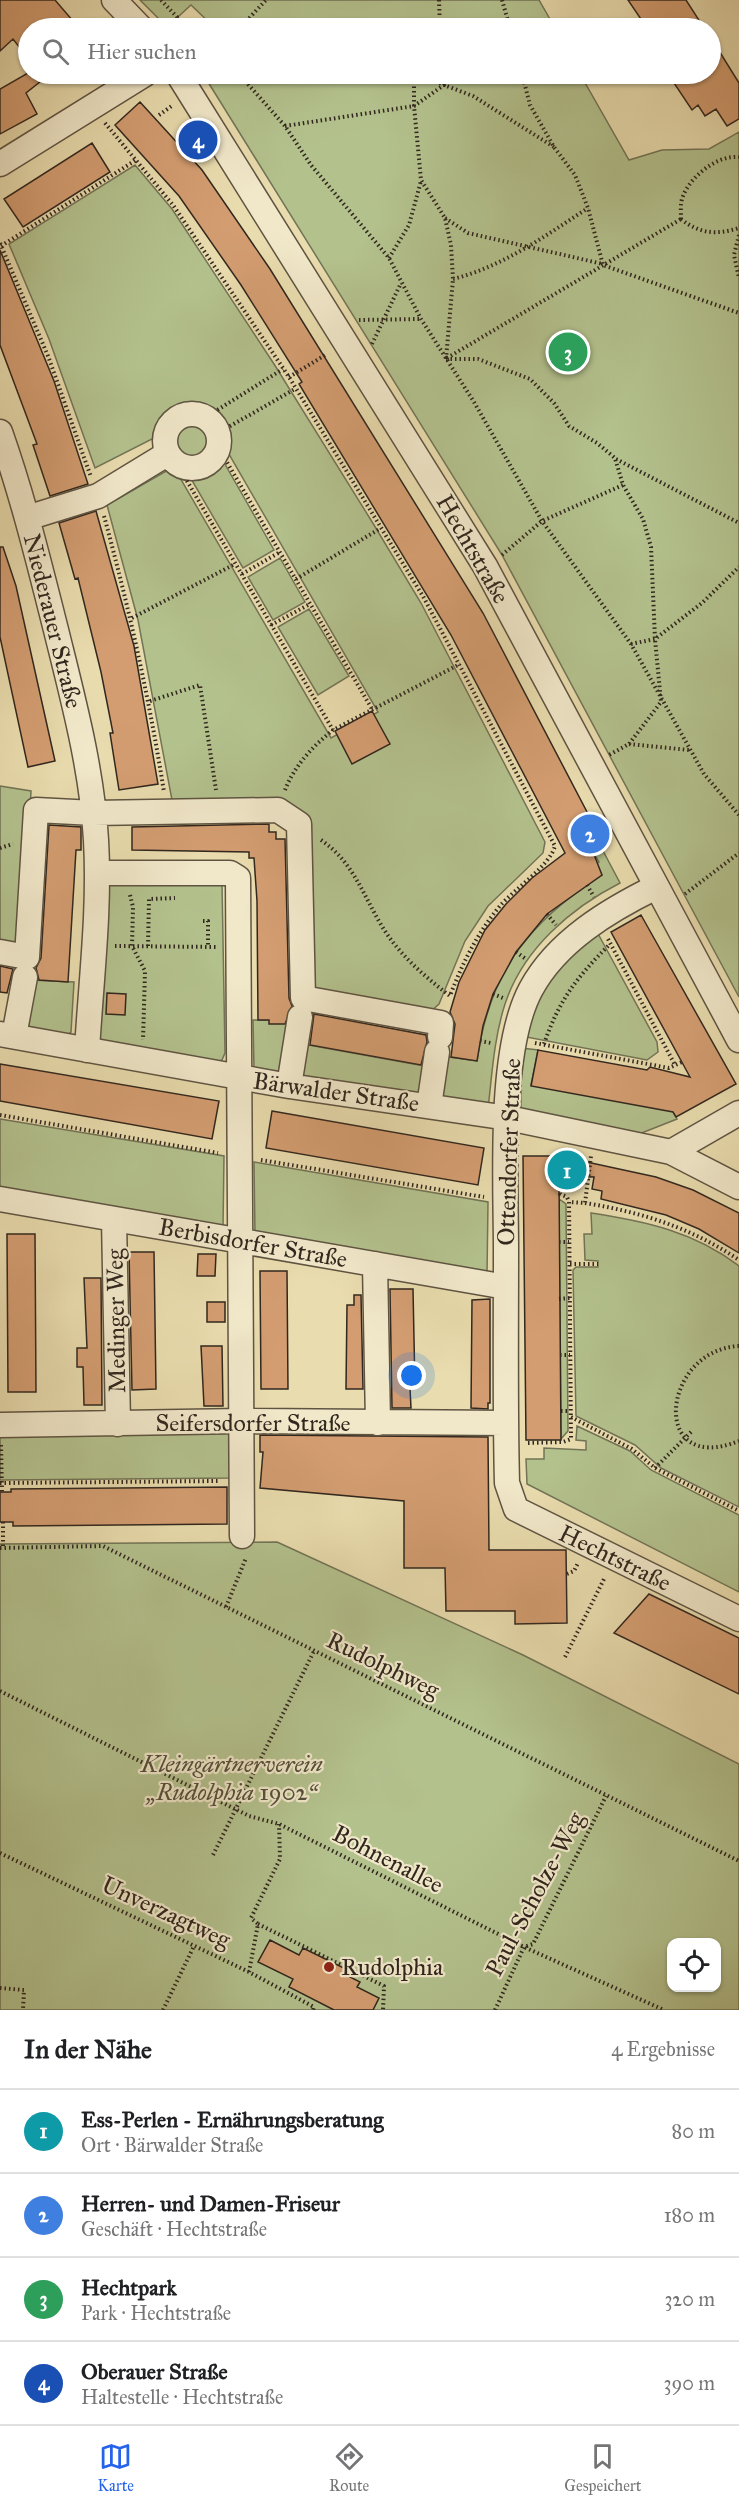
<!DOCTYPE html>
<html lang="de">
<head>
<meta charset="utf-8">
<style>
  :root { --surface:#fff; --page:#f6f6f6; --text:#202124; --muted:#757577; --line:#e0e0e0; --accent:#2563eb }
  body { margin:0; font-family:"IM FELL Great Primer",serif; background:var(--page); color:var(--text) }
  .controls { position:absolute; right:18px; bottom:18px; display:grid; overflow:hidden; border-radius:12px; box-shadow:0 2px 4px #0004 }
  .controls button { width:54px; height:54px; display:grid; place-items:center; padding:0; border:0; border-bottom:2px solid var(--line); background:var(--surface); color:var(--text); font:30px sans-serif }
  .you { position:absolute; left:412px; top:1376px; width:21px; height:21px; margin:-15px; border:4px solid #fff; border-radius:50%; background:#1a73e8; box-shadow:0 0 0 9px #1a73e833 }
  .badge { display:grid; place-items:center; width:39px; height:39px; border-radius:50%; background:var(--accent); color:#fff; font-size:20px; font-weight:700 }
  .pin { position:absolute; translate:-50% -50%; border:3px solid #fff; box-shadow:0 2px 6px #0006 }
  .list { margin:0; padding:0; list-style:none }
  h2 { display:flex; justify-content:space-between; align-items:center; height:78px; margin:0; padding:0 24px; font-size:26px }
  h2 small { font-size:20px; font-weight:400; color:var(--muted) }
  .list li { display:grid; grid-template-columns:39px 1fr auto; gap:18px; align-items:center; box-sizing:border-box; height:84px; padding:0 24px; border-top:2px solid var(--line) }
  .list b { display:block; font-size:22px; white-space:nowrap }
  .list p { margin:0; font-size:20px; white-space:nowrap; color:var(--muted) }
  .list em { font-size:20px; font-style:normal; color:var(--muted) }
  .icon { flex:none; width:33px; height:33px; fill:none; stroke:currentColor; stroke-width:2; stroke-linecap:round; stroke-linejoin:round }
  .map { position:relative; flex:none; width:739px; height:2010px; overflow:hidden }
  .search { position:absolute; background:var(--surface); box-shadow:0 2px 4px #0004; left:18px; right:18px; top:18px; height:66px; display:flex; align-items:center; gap:15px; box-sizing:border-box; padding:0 21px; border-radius:33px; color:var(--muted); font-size:22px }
  .sheet { height:414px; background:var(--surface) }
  nav { display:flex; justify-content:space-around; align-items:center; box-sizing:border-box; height:84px; border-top:2px solid var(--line); background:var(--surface); font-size:16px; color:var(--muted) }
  nav a { display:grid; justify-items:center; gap:3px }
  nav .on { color:var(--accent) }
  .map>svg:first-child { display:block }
</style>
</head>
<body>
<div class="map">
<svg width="739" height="2010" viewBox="0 0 739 2010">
  <rect width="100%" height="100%" fill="#e9dcae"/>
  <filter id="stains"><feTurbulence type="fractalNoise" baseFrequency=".00333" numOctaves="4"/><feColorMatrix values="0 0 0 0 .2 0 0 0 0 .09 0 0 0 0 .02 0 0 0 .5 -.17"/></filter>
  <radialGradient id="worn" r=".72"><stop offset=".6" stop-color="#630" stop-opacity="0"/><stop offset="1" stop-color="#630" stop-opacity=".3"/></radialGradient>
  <path fill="#b3c18d" stroke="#727456" stroke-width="1.5" fill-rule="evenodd" d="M140,0H539L555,28H215L191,5L167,27Z
    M216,74H580L629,160L662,150L709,149L739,132V997L502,555L208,82Z
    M135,165L172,209L274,364L374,525L421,603L545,842L543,853L488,906L465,941L439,1004L430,1012L310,990L304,817L172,800L138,620L107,505L168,470L179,476L331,738L378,712L226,449C226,397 160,390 154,438L95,468L49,339L9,244Z
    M172 440a19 19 0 1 1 38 0a19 19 0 1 1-38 0Z
    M222,459L274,550L243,568L190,477L204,475Z
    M280,558L305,602L273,620L248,577Z
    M309,609L349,676L318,695L278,627Z
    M0,786L31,791L23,940L11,949L0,947Z
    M601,847L620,883C571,908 523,949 505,1004C494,1038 492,1074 488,1109L434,1100L442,1056L477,1061C489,973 528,922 602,875L596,864L599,862L593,852Z
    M222,883L225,1053L222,1060L215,1063L99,1041L108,884Z
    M596,930L657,1042L658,1052L647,1060L521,1036L546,979Z
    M29,980L74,982L71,1032L66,1036L21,1030Z
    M253,1020H294L285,1076L254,1068Z
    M303,1044L430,1067L424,1099L297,1079Z
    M521,1048L538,1050L531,1085L669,1104L677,1119L634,1136L521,1112Z
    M0,1119L224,1156L223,1228L0,1189Z
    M254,1162L488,1202L487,1275L255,1234Z
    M559,1199L566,1204L568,1431L561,1439Z
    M591,1213C645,1221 695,1232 739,1266V1507L661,1468L635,1445L576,1416L573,1270L576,1267H598V1261L585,1260L584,1234H592Z
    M577,1426L630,1451L651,1470L739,1515V1592L527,1484L526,1459H544V1448L586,1450V1441L576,1440Z
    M224,1430L231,1435L232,1478L0,1480V1432Z
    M277,1542L523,1655L739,1764V2010H0V1544ZM672,1942H716V1988H672Z"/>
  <path fill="#d39d71" stroke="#31271e" stroke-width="1.5" d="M0,0H55L79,28H28V58L13,39L0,51Z
    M628,0H686L704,28H647Z
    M711,38L739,83V119L727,126L716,109L705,116L698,105L692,110L668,74H711Z
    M28,73L50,74L26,93L37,114L0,134V89Z
    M140,102L202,170L270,269L483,613L597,831L593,852L602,875L547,914L516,952L493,994L483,1026L477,1061L451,1057L455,1024L450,1012L459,982L485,930L506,904L532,878L565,853L451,635L299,384L302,382L241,285L179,196L115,125Z
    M92,143L110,172L23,227L4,199Z
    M0,250L54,381L88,484L50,496L33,445L37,444L0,345Z
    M96,511L134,646L158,784L119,790L110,733H113L101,672L78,578L75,579L59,523Z
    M0,547H3L16,586L55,761L28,767L0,637Z
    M372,711L390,744L352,764L335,731Z
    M269,824V832H276V839H285L289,998L292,1006L285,1024H269V1020H258L257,901L254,858H249V852L132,850V827Z
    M49,825L81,827V850H76L68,982L39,980L36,968L41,958Z
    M641,915L736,1084L676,1117L673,1112L531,1086L538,1050L647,1070L650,1067L690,1077L611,932Z
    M0,966L13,969L7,993L0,992Z
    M107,993L126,994L125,1015L106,1014Z
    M314,1014L426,1035L427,1042L421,1065L310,1045Z
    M0,1064L219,1101L212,1139L0,1101Z
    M272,1111L484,1148L478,1185L266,1148Z
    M523,1156H559L656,1177L693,1190L739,1213V1253L699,1229L666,1215L601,1199L602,1191L592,1189L594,1177L559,1176L561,1440H526Z
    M7,1234H35L36,1392H8Z
    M129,1252H154L156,1389L132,1390Z
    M198,1254H216L215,1276H197Z
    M260,1271H287L288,1389H261Z
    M84,1278H101L102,1405H84L83,1367H77V1348H87Z
    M390,1289H413L415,1388H410L411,1408H392Z
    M354,1295H361L363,1389H346L347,1305H354Z
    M490,1299V1403H488V1409L471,1408L472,1300Z
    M207,1302H225V1322H207Z
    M201,1346H222L223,1406H204Z
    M260,1435L488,1437L489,1550H566L567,1623L515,1624V1611H446L445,1568H404V1501L260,1488L263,1452H260Z
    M227,1487V1524L13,1526V1522H0V1492H11V1489Z
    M649,1594L739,1638V1694L614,1633Z
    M270,1940L299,1955L303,1948L350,1971L348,1976L360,1982L357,1987L379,1998L373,2010H334L289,1987L293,1979L258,1962Z"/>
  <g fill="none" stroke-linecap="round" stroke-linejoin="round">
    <defs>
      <path id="minor" d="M114,0L141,28
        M178,74L485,566L739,1040
        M0,164L145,74
        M165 441a27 27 0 1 1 54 0a27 27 0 1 1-54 0Z
        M0,432C23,497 39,563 56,630C73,699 92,769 96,840C100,909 91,981 87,1050
        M27,518L98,496L167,454
        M97,873H230L238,878L242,1536
        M656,887C609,910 557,941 531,989C498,1050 506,1180 506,1250C506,1328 505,1405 507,1483L516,1509L739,1619
        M0,952L27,957L36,810L94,813L278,810L299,824L303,998L441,1023L440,1037
        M0,1034L289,1086L508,1118L671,1152
        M14,1036L25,977
        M289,1086L300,1017
        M429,1106L437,1052
        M739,1113L671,1152L739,1187
        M0,1199L506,1287
        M114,1219L118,1424
        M375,1264L378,1423
        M0,1425L241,1421L506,1423"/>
    </defs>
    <use href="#minor" stroke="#5f5442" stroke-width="27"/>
    <path stroke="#31271e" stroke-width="4" stroke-dasharray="1.5 3" stroke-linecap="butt" d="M161,0L177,17L176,24L171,28
      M439,0L440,28
      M502,0L510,28
      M240,28L266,0
      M239,74L285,126L311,165L389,258L421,319L474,402L542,521L631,644L704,774L739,815
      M419,74L444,85L447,74
      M522,74L530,105L554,147L575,175L588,208L603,265L739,313
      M159,115L173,105
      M105,123L173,205L289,377L424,598L555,846C549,867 515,888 499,907C477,934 462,964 450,996
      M285,126L414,106V74
      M445,218L468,233L603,264
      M681,219C681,212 680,203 683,196C691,176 717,155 739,157
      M681,219C700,234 716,235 739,228
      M739,235L734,255L739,278
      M0,243L48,356L91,477
      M1,246L136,160
      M389,258L409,225L421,181
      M453,279C504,266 545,236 588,208
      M359,320L420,319
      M372,344L401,283
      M447,358L681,219
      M446,359H478L530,379L554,403L569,426L597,443L615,458L623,485L643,519L651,547L655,639L661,702L629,744L609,755
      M446,359L453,279L451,245L445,218L421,180L414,106L444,85L473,96L554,147
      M289,377L327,354
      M206,417L283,369
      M218,433L295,389
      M218,447L372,709
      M616,459L739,523
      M180,469L333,730
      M104,516C129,608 149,697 164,792
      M502,555L542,521L623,485
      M242,574L280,552
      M296,579L381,528
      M132,618L235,564
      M271,625L310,604
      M631,644L655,639L702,603L739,567
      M150,701L200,685L216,790
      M629,744L689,750
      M285,790C294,766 314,745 333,730L460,664
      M321,840C352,861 362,892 380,923C398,954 423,975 450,996
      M0,848L13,844
      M587,885L594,897
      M685,894L739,853
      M130,895L133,907L132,946L145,971L143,1040
      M547,914L556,925
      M203,921H208V947
      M608,939L675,1065
      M115,946L216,947
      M148,946L149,899L175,898
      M516,952L526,959
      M493,994L503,998
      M480,1041L491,1043
      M535,1043L669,1068L682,1062
      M544,1044C559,1000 577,977 610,944
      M0,1115L218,1153
      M261,1160L484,1197
      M559,1180L560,1194L567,1197L569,1202
      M585,1203C641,1212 692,1228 739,1260
      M559,1242H569
      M570,1264H598
      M559,1299L570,1298
      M739,1346C661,1350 649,1477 739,1441
      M560,1355H570
      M561,1411H570
      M571,1417L632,1449L655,1468L739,1511
      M528,1443L563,1442L571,1439L569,1202L585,1203L591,1156
      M1,1445L2,1492
      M655,1468L692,1431
      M0,1483L220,1481
      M3,1522V1548
      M0,1548L103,1546L739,1861
      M567,1574L574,1571L578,1563
      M226,1607L246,1558
      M565,1657L605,1577
      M0,1691L249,1816L279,1824L524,1947L664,2010
      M0,1853L249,1972L314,2007L313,2010
      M213,1855L314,1651
      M258,1924L384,1986L383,2010
      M249,1972L258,1924L251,1918L280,1859L279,1824
      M0,1988L24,1990L23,2010
      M163,2010L194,1946
      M495,2010L524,1947L533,1944L606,1796"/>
    <use href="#minor" stroke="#f1e8ca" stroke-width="24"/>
  </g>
  <circle fill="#8f2418" stroke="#f1e8ca" stroke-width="2" cx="329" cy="1967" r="6"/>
  <g text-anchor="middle" stroke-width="4.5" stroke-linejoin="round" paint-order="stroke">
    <g font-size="24" fill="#31271e" stroke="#f1e8ca">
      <text transform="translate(473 549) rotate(60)" y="8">Hechtstraße</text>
      <text transform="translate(53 621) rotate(76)" y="8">Niederauer Straße</text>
      <text transform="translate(336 1092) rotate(8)" y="8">Bärwalder Straße</text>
      <text transform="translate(509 1152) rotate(-88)" y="8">Ottendorfer Straße</text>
      <text transform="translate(253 1243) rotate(10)" y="8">Berbisdorfer Straße</text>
      <text transform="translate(116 1321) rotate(-91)" y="8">Medinger Weg</text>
      <text x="253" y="1431">Seifersdorfer Straße</text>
      <text transform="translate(615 1558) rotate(26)" y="8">Hechtstraße</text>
      <text transform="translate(383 1665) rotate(26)" y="8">Rudolphweg</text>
      <text transform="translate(388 1859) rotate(27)" y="8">Bohnenallee</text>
      <text transform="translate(535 1894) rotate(-62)" y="8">Paul-Scholze-Weg</text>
      <text transform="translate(166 1912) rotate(25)" y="8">Unverzagtweg</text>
    </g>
    <g font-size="24" font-style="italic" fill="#524e3a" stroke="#f1e8ca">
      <text x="232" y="1772">Kleingärtnerverein<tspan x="232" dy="28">„Rudolphia 1902“</tspan></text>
    </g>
    <g font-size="24" fill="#31271e" stroke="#f1e8ca" text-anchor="start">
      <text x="341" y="1975">Rudolphia</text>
    </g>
  </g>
  <rect width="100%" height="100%" filter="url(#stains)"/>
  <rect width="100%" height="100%" fill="url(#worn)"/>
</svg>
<div class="controls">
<button><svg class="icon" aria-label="locate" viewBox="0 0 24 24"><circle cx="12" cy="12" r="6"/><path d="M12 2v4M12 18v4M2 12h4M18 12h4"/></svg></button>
</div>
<div class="you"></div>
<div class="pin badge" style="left:567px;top:1170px;background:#0f9aa8">1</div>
<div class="pin badge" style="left:590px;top:834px;background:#3f7fe0">2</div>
<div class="pin badge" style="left:568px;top:352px;background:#2e9e5b">3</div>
<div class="pin badge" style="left:198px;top:140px;background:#1a4fb4">4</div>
<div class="search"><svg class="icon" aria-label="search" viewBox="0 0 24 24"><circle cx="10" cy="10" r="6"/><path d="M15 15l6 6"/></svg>Hier suchen</div>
</div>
<section class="sheet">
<h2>In der Nähe<small>4 Ergebnisse</small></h2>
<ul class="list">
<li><span class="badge" style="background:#0f9aa8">1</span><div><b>Ess-Perlen - Ernährungsberatung</b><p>Ort · Bärwalder Straße</p></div><em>80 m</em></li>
<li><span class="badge" style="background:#3f7fe0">2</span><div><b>Herren- und Damen-Friseur</b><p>Geschäft · Hechtstraße</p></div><em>180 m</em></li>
<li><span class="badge" style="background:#2e9e5b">3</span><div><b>Hechtpark</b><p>Park · Hechtstraße</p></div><em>320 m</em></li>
<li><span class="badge" style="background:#1a4fb4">4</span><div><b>Oberauer Straße</b><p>Haltestelle · Hechtstraße</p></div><em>390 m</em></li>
</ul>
</section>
<nav>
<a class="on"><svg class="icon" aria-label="map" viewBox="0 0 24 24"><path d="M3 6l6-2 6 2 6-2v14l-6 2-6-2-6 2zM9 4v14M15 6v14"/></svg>Karte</a>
<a><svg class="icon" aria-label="directions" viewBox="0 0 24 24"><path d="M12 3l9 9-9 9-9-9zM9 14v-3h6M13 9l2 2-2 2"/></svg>Route</a>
<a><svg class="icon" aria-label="saved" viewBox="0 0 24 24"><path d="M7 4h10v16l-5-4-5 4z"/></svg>Gespeichert</a>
</nav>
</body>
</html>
